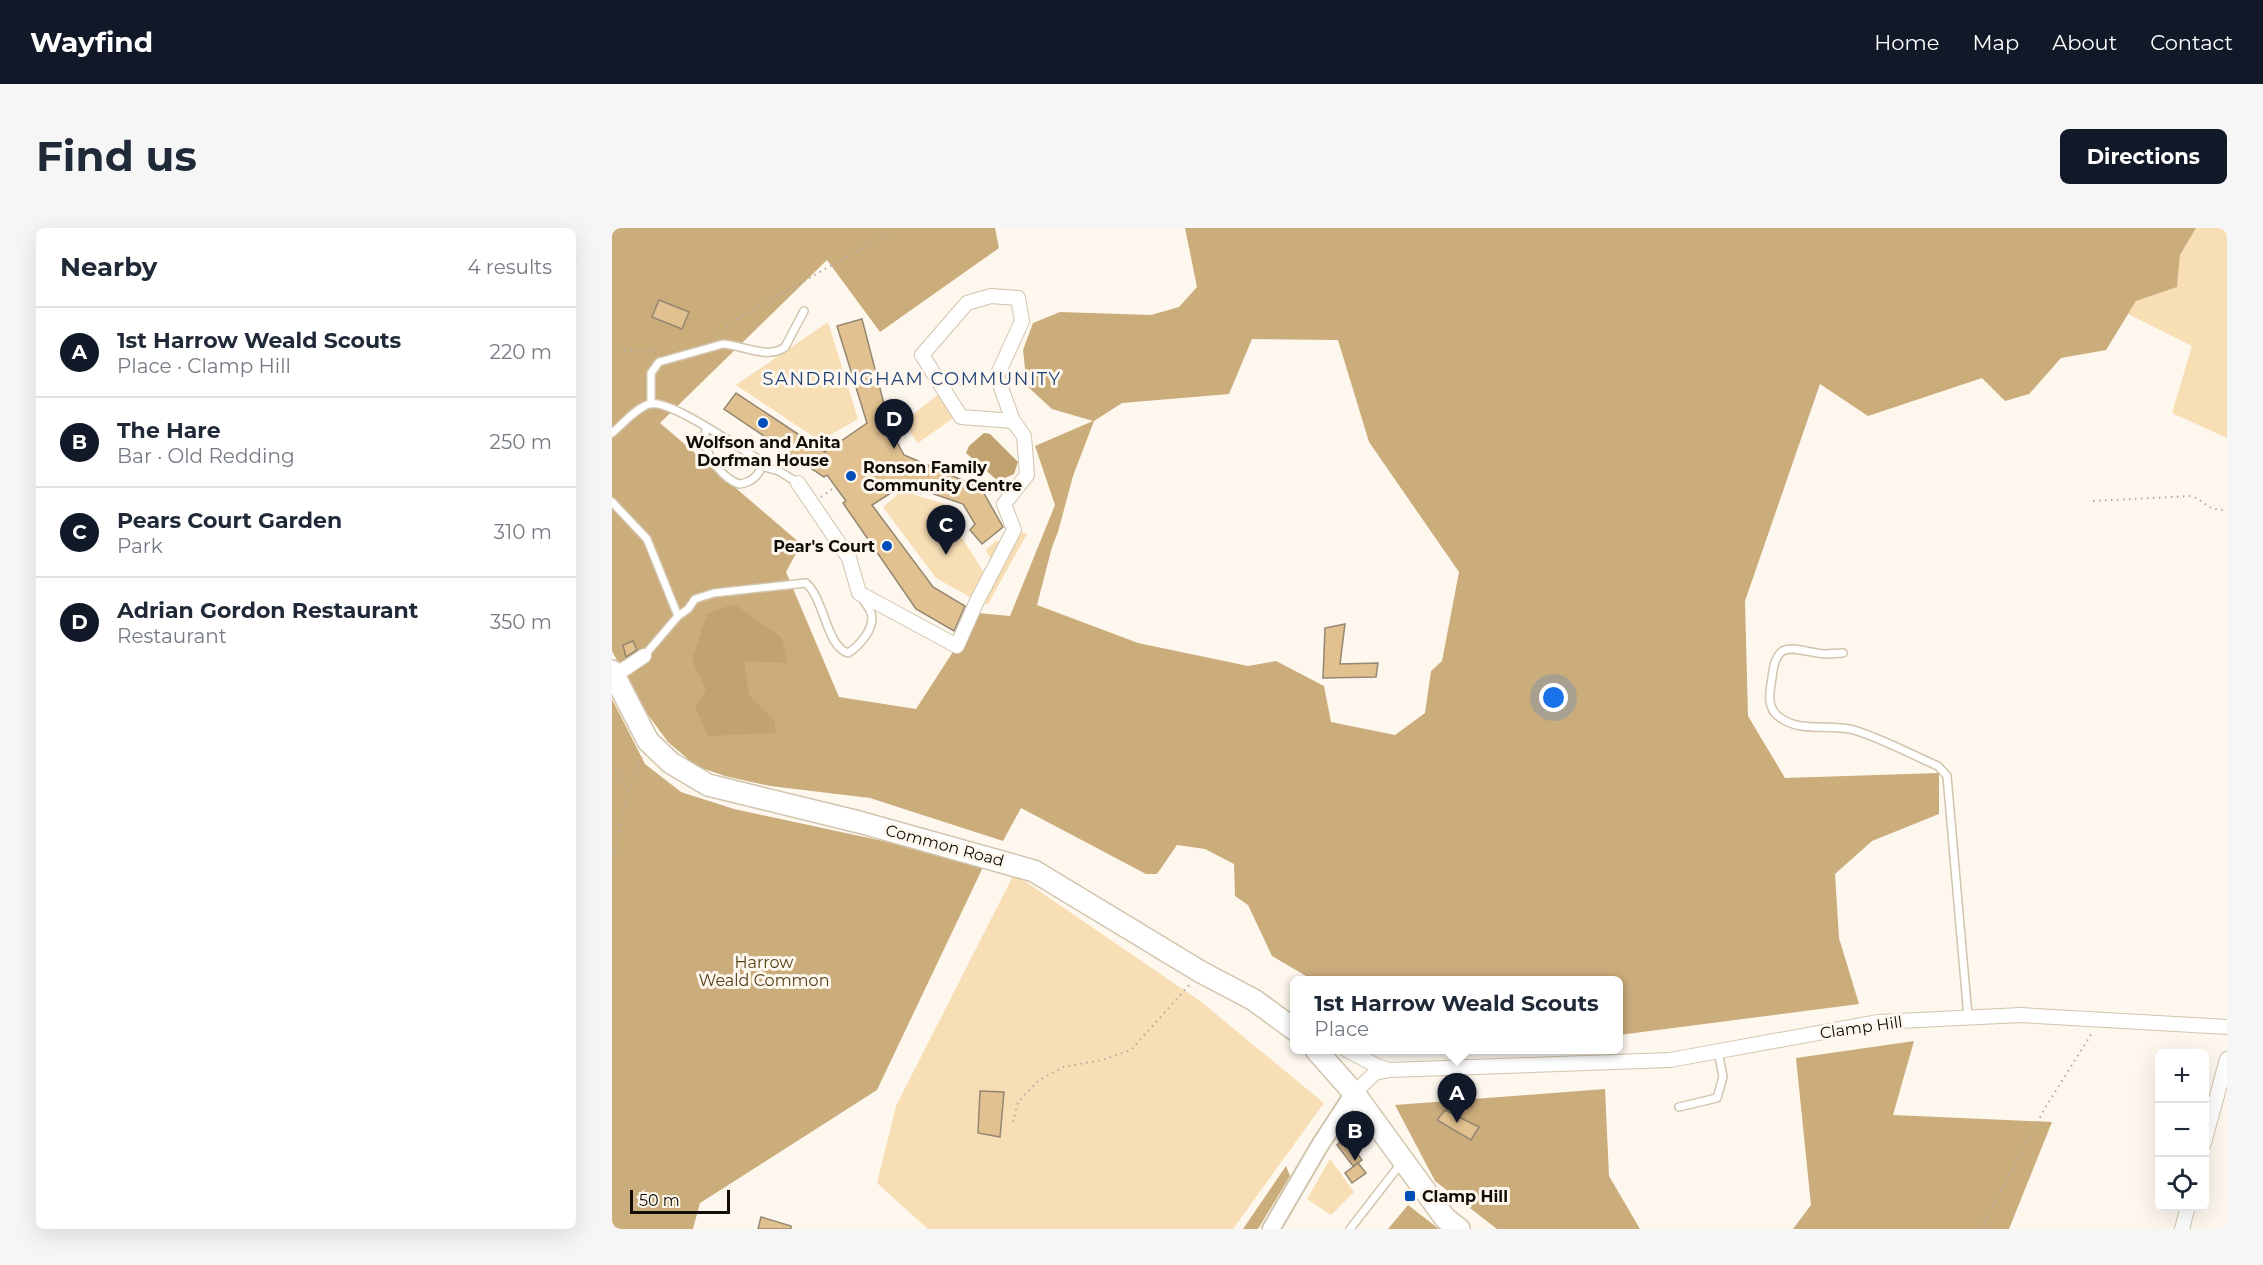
<!DOCTYPE html>
<html lang="en">
<head>
<meta charset="utf-8">
<style>
  :root { --surface:#fff; --page:#f6f6f7; --text:#1f2937; --muted:#747a83; --line:#e0e1e3; --accent:#111827 }
  body { margin:0; font-family:Montserrat,sans-serif; background:var(--page); color:var(--text) }
  .controls { position:absolute; right:18px; bottom:18px; display:grid; overflow:hidden; border-radius:9px; box-shadow:0 6px 24px #0002 }
  .controls button { width:54px; height:54px; display:grid; place-items:center; padding:0; border:0; border-bottom:2px solid var(--line); background:var(--surface); color:var(--text); font:30px sans-serif }
  .scale { position:absolute; left:18px; bottom:15px; width:100px; box-sizing:border-box; padding-left:6px; border:3px solid #120d06; border-top:0; font-size:16px; line-height:21px; white-space:nowrap; color:#120d06; -webkit-text-stroke:4px #fdf7ee; paint-order:stroke }
  .you { position:absolute; left:942px; top:470px; width:21px; height:21px; margin:-15px; border:4px solid #fff; border-radius:50%; background:#1a73e8; box-shadow:0 0 0 9px #1a73e833 }
  .badge { display:grid; place-items:center; width:39px; height:39px; border-radius:50%; background:var(--accent); color:#fff; font-size:20px; font-weight:700 }
  .pin { position:absolute; translate:-50% -50px; filter:drop-shadow(0 2px 3px #0008) }
  .pin::after { content:''; position:absolute; top:32px; width:21px; height:18px; background:inherit; clip-path:polygon(0 0,100% 0,50% 100%) }
  .popup { position:absolute; left:678px; top:748px; width:333px; height:78px; box-sizing:border-box; display:grid; place-content:center; border-radius:9px; background:var(--surface); filter:drop-shadow(0 2px 4px #0005); font-size:20px; white-space:nowrap; color:var(--muted) }
  .popup b { font-size:22px; color:var(--text) }
  .popup::after { content:''; position:absolute; left:50%; top:100%; margin-left:-12px; border:12px solid transparent; border-top-color:var(--surface) }
  .list { margin:0; padding:0; list-style:none }
  h2 { display:flex; justify-content:space-between; align-items:center; height:78px; margin:0; padding:0 24px; font-size:26px }
  h2 small { font-size:20px; font-weight:400; color:var(--muted) }
  .list li { display:grid; grid-template-columns:39px 1fr auto; gap:18px; align-items:center; box-sizing:border-box; height:90px; padding:0 24px; border-top:2px solid var(--line) }
  .list b { display:block; font-size:22px; white-space:nowrap }
  .list p { margin:0; font-size:20px; white-space:nowrap; color:var(--muted) }
  .list em { font-size:20px; font-style:normal; color:var(--muted) }
  .icon { flex:none; width:33px; height:33px; fill:none; stroke:currentColor; stroke-width:2; stroke-linecap:round; stroke-linejoin:round }
  .map { position:relative; flex:none; width:1615px; height:1001px; overflow:hidden; border-radius:9px }
  header { display:flex; align-items:center; gap:36px; box-sizing:border-box; height:84px; padding:0 30px; background:var(--accent); color:#fff }
  header strong { font-size:28px }
  nav { display:flex; gap:33px; margin-inline-start:auto; font-size:21px }
  .intro { display:flex; align-items:center; justify-content:space-between; box-sizing:border-box; height:144px; padding:0 36px }
  h1 { margin:0; font-size:42px }
  .button { padding:15px 27px; border-radius:9px; background:var(--accent); color:#fff; font-size:21px; font-weight:700 }
  main { display:flex; gap:36px; padding:0 36px }
  aside { flex:1; background:var(--surface); border-radius:9px; box-shadow:0 6px 24px #0002 }
  .map>svg:first-child { display:block }
</style>
</head>
<body>
<header>
<strong>Wayfind</strong>
<nav><a>Home</a><a>Map</a><a>About</a><a>Contact</a></nav>
</header>
<div class="intro"><h1>Find us</h1><a class="button">Directions</a></div>
<main>
<aside>
<h2>Nearby<small>4 results</small></h2>
<ul class="list">
<li><span class="badge">A</span><div><b>1st Harrow Weald Scouts</b><p>Place · Clamp Hill</p></div><em>220 m</em></li>
<li><span class="badge">B</span><div><b>The Hare</b><p>Bar · Old Redding</p></div><em>250 m</em></li>
<li><span class="badge">C</span><div><b>Pears Court Garden</b><p>Park</p></div><em>310 m</em></li>
<li><span class="badge">D</span><div><b>Adrian Gordon Restaurant</b><p>Restaurant</p></div><em>350 m</em></li>
</ul>
</aside>
<div class="map">
<svg width="1615" height="1001" viewBox="0 0 1615 1001">
  <rect width="100%" height="100%" fill="#fdf7ee"/>
  <path fill="#f8deb5" d="M1584,0H1615V210L1560,185L1580,118L1516,86L1524,73L1565,59L1568,27Z
    M216,94L246,191L208,213L124,157Z
    M327,166L344,188L306,215L291,194Z
    M290,263L339,278L352,296L347,305L376,351L391,321L378,330L374,322L385,312L392,320L402,302L415,306L376,376L365,373L324,350L271,279Z
    M402,646L588,773L712,875L621,1001H316L265,955L284,878Z
    M718,931L742,964L719,987L695,971Z"/>
  <path fill="#cbac7b" fill-rule="evenodd" d="M0,0H383L387,20L268,104L215,32L48,195L189,316L174,344L227,469L304,481L366,385L398,388L443,277L423,218L481,193L440,181L415,158L411,122L421,95L448,84L539,87L567,79L585,59L573,0H1584L1568,27L1565,59L1524,73L1494,122L1449,130L1417,166L1393,173L1370,150L1256,188L1208,156L1133,373L1136,488L1173,550L1327,545V586L1260,613L1223,646L1227,710L1247,776L1007,807V752H701L660,728L636,677L623,668L622,636L593,621L565,617L545,646H534L409,580L391,613L258,570L158,558L113,548L84,538L56,514L31,480L0,423ZM640,111L726,112L757,214L847,344L830,433L819,443L813,485L783,507L719,494L712,458L664,433L636,438L526,415L425,377L440,319L446,304L461,248L482,193L510,175L617,166Z
    M0,471L33,536L69,564L122,581L373,635L265,862L88,975L81,1001H0Z
    M1302,813L1281,887L1440,894L1397,1001H1181L1199,977L1184,830Z
    M993,861L997,948L1028,1001H885L823,953L783,877Z
    M674,938L678,948L646,1001H631Z
    M796,977L827,1001H776Z"/>
  <path fill="#c1a271" d="M372,205L378,206L406,234L402,246L386,253L354,225L357,218Z
    M122,376L170,410L176,435L132,433L137,467L162,492L164,505L96,508L83,479L94,462L80,432L95,386Z"/>
  <path fill="#e0c18f" stroke="#958772" stroke-width="1.5" d="M47,72L77,84L70,101L40,89Z
    M250,91L279,203L292,227L369,260L391,299L370,316L358,302L363,296L351,276L293,256L260,277L321,359L353,378L342,403L304,381L231,275L234,273L215,247L212,249L112,181L124,165L213,224L255,195L225,98Z
    M733,396L728,436L766,435L764,449L711,450L713,400Z
    M21,413L25,422L14,429L11,417Z
    M368,863L392,864L388,909L366,905Z
    M833,882L867,899L859,912L825,892Z
    M734,910L750,932L741,938L725,917Z
    M746,935L754,945L740,955L733,945Z
    M149,989L179,998V1001H146Z"/>
  <g fill="none" stroke-linecap="round" stroke-linejoin="round">
    <defs>
      <path id="service" d="M39,176V145L47,134L111,116C130,117 156,132 173,119L192,83
        M0,205C11,196 23,181 37,176C57,170 128,221 148,232C152,245 139,255 127,256C112,251 96,231 93,215C92,211 93,205 94,201
        M149,238L167,243L186,255
        M0,274L35,311L66,388
        M1231,425C1225,425 1219,426 1213,426C1184,424 1164,407 1160,450C1158,462 1154,479 1166,488C1188,506 1217,495 1242,502C1271,511 1298,526 1326,538L1335,548L1356,789
        M32,428L66,388L76,381L83,371L102,365L194,355C213,372 214,418 236,425C247,418 264,400 259,385C257,379 252,374 249,369
        M1067,879L1105,870L1111,849L1106,823
        M738,1001L790,934"/>
      <path id="minor" d="M186,255L237,330L247,365L345,418L365,373L402,302L392,276L415,247L412,208L401,193L385,148L410,93L406,70L379,68L355,75L310,127L349,189L401,193
        M2,448L32,428
        M735,822L765,838L777,842
        M742,865L763,845L777,842L1058,832L1266,794L1409,787L1615,799
        M1592,915L1615,831
        M1570,1001L1576,978"/>
      <path id="tertiary" d="M659,1001L708,917L742,865"/>
      <path id="primary" d="M0,443L36,513L59,535L96,557L247,594L422,643L589,744L642,772L683,802
        M704,822L742,865L833,990L847,1001"/>
    </defs>
    <use href="#service" stroke="#d2c4ad" stroke-width="10"/>
    <use href="#minor" stroke="#d2c4ad" stroke-width="16"/>
    <use href="#tertiary" stroke="#d2c4ad" stroke-width="20"/>
    <use href="#primary" stroke="#d2c4ad" stroke-width="24"/>
    <path stroke="#afaaa1" stroke-width="2" stroke-dasharray="1.5 4.5" stroke-linecap="butt" d="M105,106L128,89L286,0
      M0,121L45,124
      M209,269L223,259
      M1481,273L1579,268C1596,274 1592,282 1615,282
      M0,535L16,561
      M0,639L16,561L30,529
      M401,894L406,874L426,853L451,839L490,832L519,822L578,756
      M1369,1001L1433,880L1480,805"/>
    <use href="#service" stroke="#fff" stroke-width="7"/>
    <use href="#minor" stroke="#fff" stroke-width="14"/>
    <use href="#tertiary" stroke="#fff" stroke-width="16"/>
    <use href="#primary" stroke="#fff" stroke-width="21"/>
  </g>
  <g fill="#004fb8" stroke="#fdf7ee" stroke-width="2">
    <circle cx="151" cy="195" r="6"/>
    <circle cx="239" cy="248" r="6"/>
    <circle cx="275" cy="318" r="6"/>
    <rect x="792" y="962" width="12" height="12" rx="3"/>
  </g>
  <g text-anchor="middle" stroke-width="6" stroke-linejoin="round" paint-order="stroke">
    <g font-size="16" font-weight="bold" fill="#120d06" stroke="#fdf7ee" text-anchor="start">
      <text x="151" y="220" text-anchor="middle">Wolfson and Anita<tspan x="151" dy="18">Dorfman House</tspan></text>
      <text x="251" y="245">Ronson Family<tspan x="251" dy="18">Community Centre</tspan></text>
      <text x="263" y="324" text-anchor="end">Pear's Court</text>
      <text x="810" y="974">Clamp Hill</text>
    </g>
    <g font-size="16" fill="#120d06" stroke="#fdf7ee">
      <text transform="translate(333 617) rotate(15)" y="6">Common Road</text>
      <text transform="translate(1249 799) rotate(-8)" y="6">Clamp Hill</text>
    </g>
    <g font-size="16" fill="#543e16" stroke="#fdf7ee">
      <text x="152" y="740">Harrow<tspan x="152" dy="18">Weald Common</tspan></text>
    </g>
    <g font-size="18" letter-spacing="1.5" fill="#1f4277" stroke="#fdf7ee">
      <text x="300" y="157">SANDRINGHAM COMMUNITY</text>
    </g>
  </g>
</svg>
<div class="controls">
<button>+</button>
<button>−</button>
<button><svg class="icon" aria-label="locate" viewBox="0 0 24 24"><circle cx="12" cy="12" r="6"/><path d="M12 2v4M12 18v4M2 12h4M18 12h4"/></svg></button>
</div>
<div class="scale">50 m</div>
<div class="you"></div>
<div class="pin badge" style="left:845px;top:895px">A</div>
<div class="popup"><b>1st Harrow Weald Scouts</b>Place</div>
<div class="pin badge" style="left:743px;top:933px">B</div>
<div class="pin badge" style="left:334px;top:327px">C</div>
<div class="pin badge" style="left:282px;top:221px">D</div>
</div>
</main>
</body>
</html>
